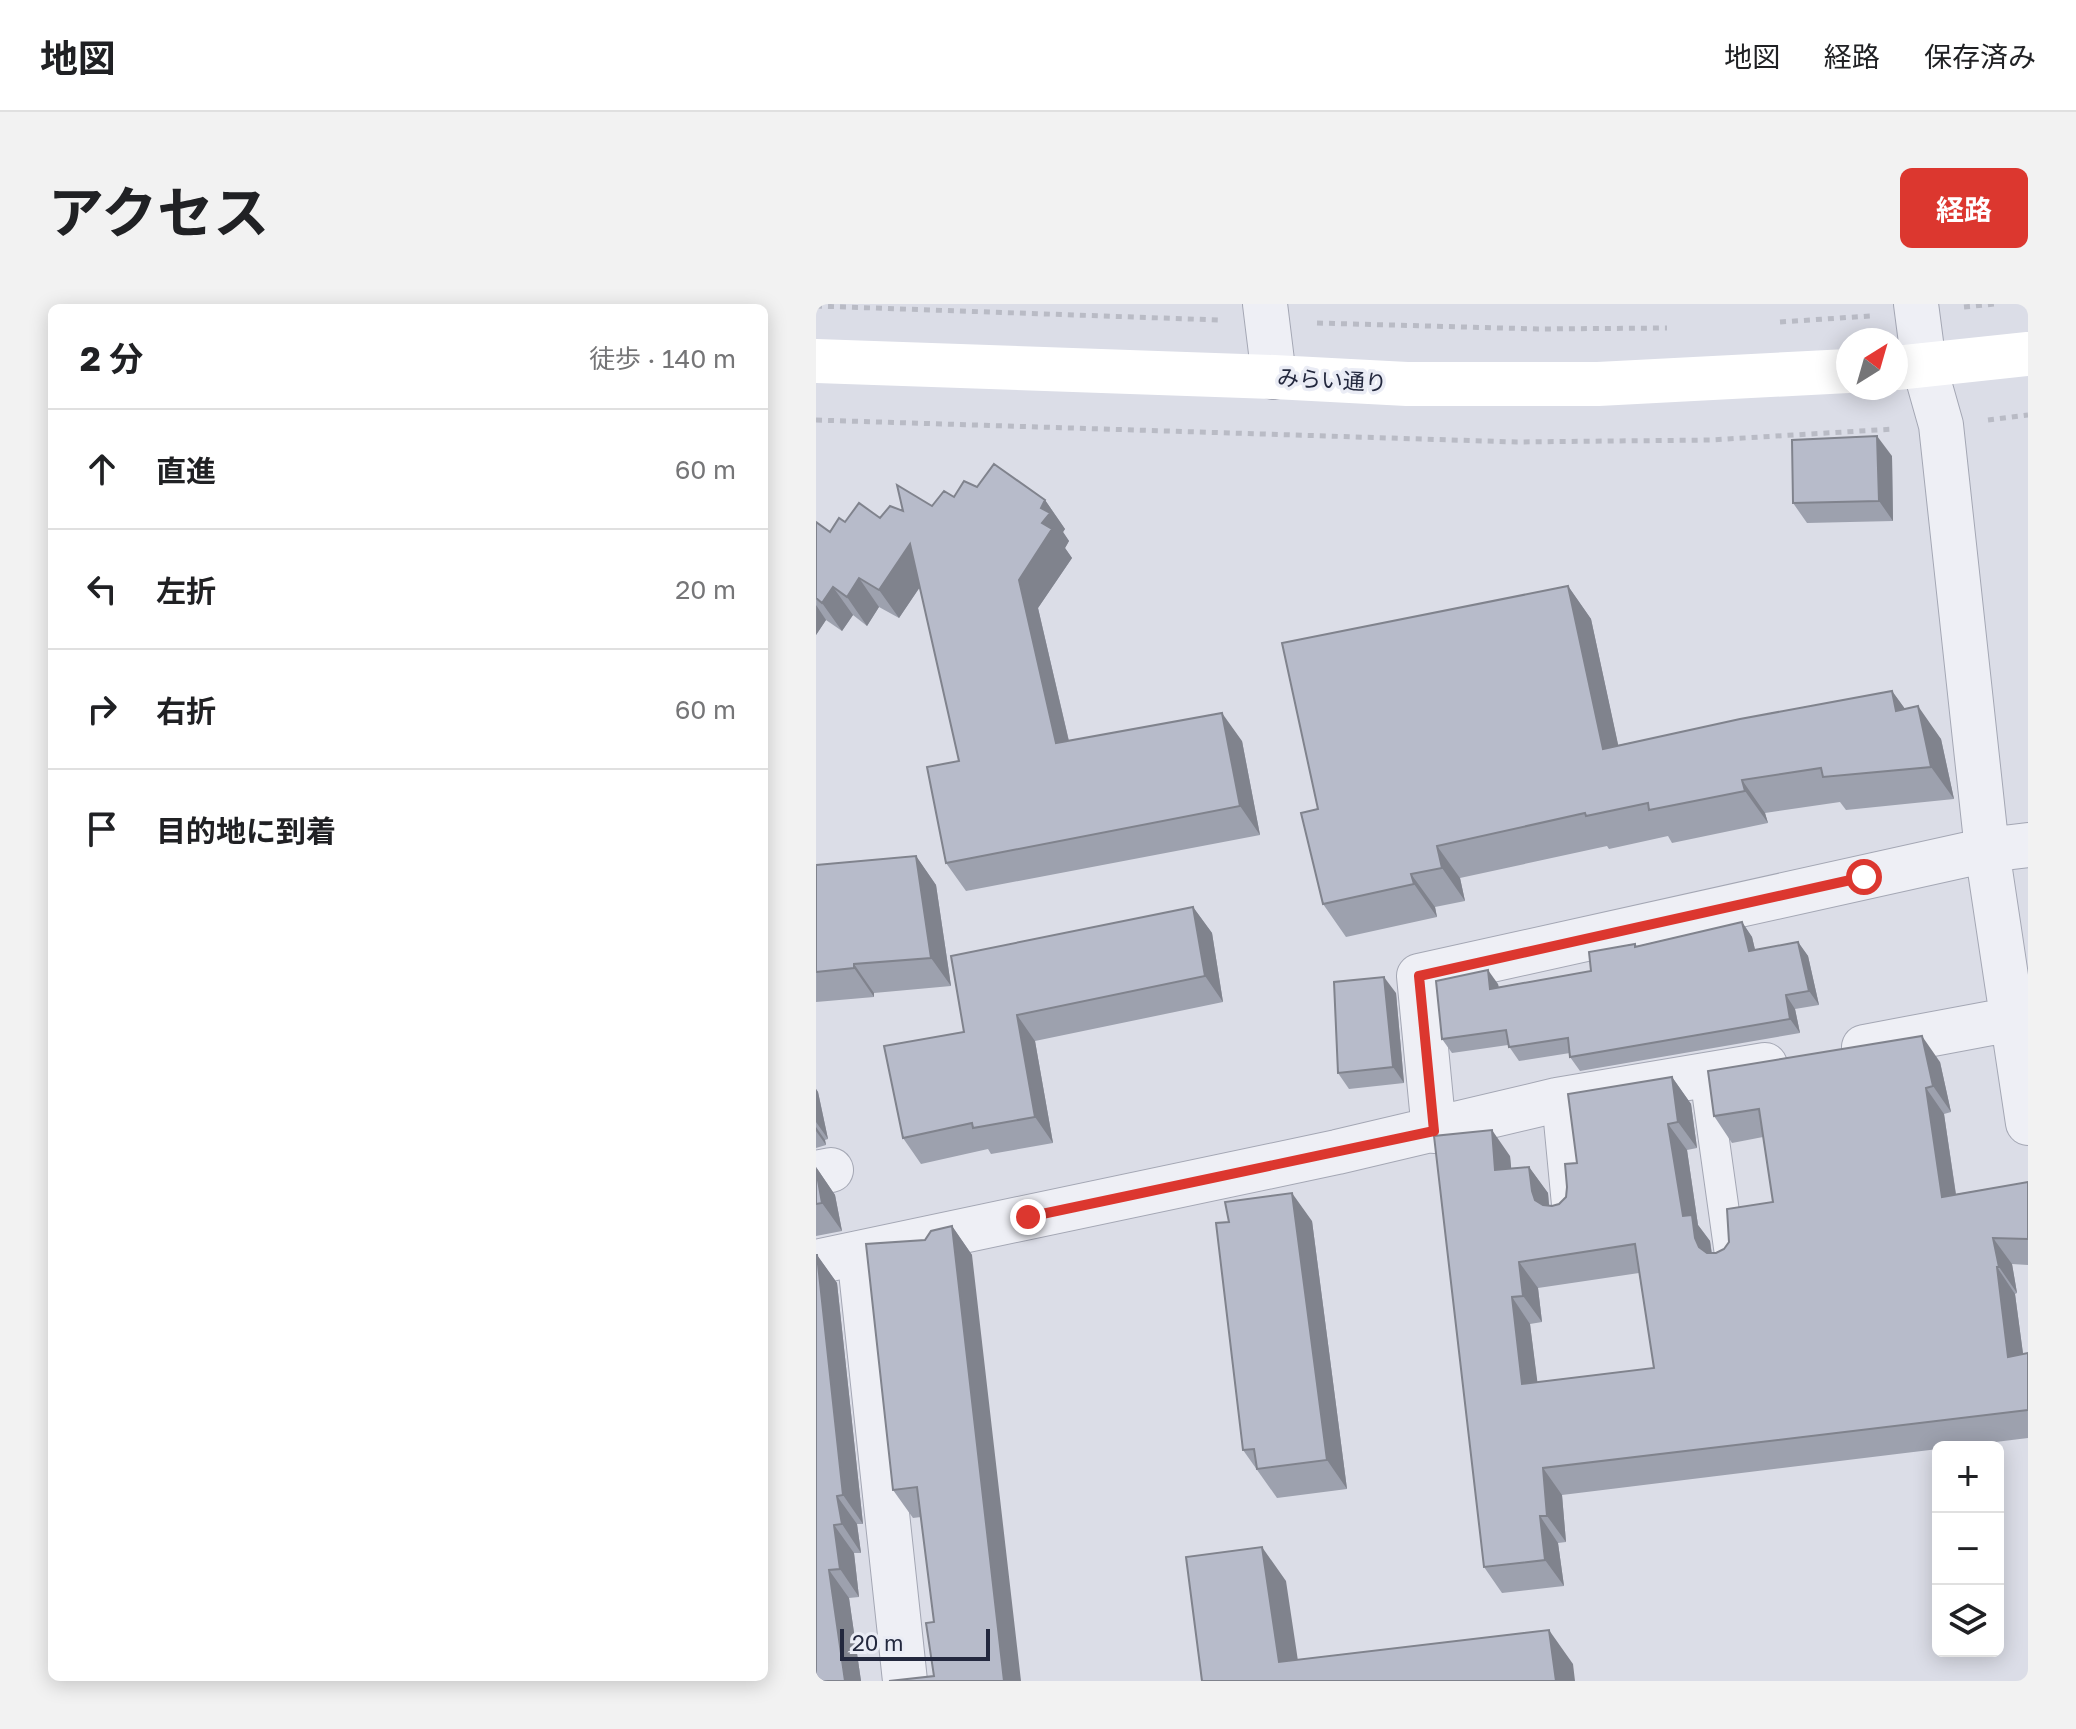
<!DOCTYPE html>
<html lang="ja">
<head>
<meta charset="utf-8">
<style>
  :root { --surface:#fff; --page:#f2f2f2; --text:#202124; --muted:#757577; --line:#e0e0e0; --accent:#dc372f }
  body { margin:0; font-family:"Golos Text","Noto Sans JP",sans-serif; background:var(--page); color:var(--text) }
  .controls { position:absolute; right:24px; bottom:24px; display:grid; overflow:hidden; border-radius:12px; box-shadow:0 4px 20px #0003 }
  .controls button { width:72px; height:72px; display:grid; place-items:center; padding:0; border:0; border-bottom:2px solid var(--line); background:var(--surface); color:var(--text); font:40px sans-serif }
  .compass { position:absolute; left:1020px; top:24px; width:72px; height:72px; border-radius:50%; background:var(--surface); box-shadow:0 4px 20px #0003; rotate:37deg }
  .scale { position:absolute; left:24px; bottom:20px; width:150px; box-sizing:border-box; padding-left:8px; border:4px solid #23283e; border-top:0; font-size:22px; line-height:28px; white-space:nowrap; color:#23283e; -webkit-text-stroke:6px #eaecf5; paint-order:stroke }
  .stop { position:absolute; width:24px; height:24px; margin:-18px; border:6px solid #dc372f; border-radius:50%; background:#fff }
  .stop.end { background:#dc372f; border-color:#fff; box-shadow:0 2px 8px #0008 }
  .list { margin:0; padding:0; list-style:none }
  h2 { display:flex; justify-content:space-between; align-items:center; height:104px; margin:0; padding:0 32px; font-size:34px }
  h2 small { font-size:26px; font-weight:400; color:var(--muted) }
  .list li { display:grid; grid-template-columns:52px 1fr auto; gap:24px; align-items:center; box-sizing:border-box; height:120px; padding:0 32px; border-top:2px solid var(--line) }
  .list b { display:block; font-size:30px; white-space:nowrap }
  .list em { font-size:26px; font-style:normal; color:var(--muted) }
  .icon { flex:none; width:44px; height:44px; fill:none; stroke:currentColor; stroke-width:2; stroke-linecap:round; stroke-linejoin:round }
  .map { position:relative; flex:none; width:1212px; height:1377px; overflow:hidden; border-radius:12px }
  header { display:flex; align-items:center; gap:48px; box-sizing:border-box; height:112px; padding:0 40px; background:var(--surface); border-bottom:2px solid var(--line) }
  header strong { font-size:38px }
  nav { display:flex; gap:44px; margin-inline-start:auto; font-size:28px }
  .intro { display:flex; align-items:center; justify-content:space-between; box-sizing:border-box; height:192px; padding:0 48px }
  h1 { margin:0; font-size:56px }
  .button { padding:20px 36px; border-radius:12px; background:var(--accent); color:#fff; font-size:28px; font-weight:700 }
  main { display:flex; gap:48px; padding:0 48px }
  aside { flex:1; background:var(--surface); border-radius:12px; box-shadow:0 4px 20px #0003 }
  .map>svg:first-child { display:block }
</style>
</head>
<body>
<header>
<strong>地図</strong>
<nav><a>地図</a><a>経路</a><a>保存済み</a></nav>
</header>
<div class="intro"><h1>アクセス</h1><a class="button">経路</a></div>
<main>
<aside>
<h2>2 分<small>徒歩 · 140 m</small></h2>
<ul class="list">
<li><svg class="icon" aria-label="ahead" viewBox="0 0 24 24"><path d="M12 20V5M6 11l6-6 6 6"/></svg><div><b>直進</b></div><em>60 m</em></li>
<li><svg class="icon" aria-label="left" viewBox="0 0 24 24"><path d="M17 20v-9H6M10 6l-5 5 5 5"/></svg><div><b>左折</b></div><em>20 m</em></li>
<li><svg class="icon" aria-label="right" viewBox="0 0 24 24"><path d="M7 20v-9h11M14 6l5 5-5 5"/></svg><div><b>右折</b></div><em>60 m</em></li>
<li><svg class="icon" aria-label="arrive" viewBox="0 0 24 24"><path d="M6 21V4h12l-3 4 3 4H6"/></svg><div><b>目的地に到着</b></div></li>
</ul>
</aside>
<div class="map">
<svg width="1212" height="1377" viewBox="0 0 1212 1377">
  <rect width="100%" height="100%" fill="#dbdde7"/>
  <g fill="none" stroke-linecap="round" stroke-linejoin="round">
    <defs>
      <path id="lane" d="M889,772L915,958
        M741,796L752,911"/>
      <path id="street" d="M449,0L458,73
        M1100,0L1108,61L1125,121L1171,546L1212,819
        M1048,743L1197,715
        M618,827L603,672L1171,546L1212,541
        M0,869L15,866
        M43,949L89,1377
        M0,958L521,848L741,796L949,761"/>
    </defs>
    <use href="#lane" stroke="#a4a7b4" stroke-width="32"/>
    <use href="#street" stroke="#a4a7b4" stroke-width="46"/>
    <path stroke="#b9bbc5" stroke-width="5" stroke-dasharray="6 6" stroke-linecap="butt" d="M0,2L403,16
      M1148,3L1179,0
      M964,18L1054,12
      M501,19L722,25L851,24
      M0,116L701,138L894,136L1078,125
      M1172,116L1212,111"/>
    <use href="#lane" stroke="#eeeff5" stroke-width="30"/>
    <use href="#street" stroke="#eeeff5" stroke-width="44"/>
    <path stroke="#fff" stroke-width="44" d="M0,57L458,73L591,80H782L1032,67
      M1080,64L1212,50"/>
  </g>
  <path fill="#9da1ae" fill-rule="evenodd" d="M1076,152L1077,217L991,219L977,199Z
    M161,183L229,196L249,225L247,228L253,237L249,244L256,254L222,304L253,437H426L444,531L150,587L130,559L143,457L104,283L83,314L63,303L51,322L37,311L26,327L10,316L0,331V218L14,228L29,218L64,214L87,207L116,202Z
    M752,282L775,315L802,441L1076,387L1089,405L1125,435L1138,495L1030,506L1024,498L949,509L952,519L856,539L852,532L793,545L791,542L644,574L649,597L619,603L621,613L530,633L507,600L502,505Z
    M100,552L120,581L135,682L58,689V693L0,698V561Z
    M377,603L396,629L407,698L219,737L237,839L175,850L172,845L105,860L87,834L148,728Z
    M926,618L936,633L939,646L982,638L992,652L1003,701L979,705L984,729L764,767L754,753V749L703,757L692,741L636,749L626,735L682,680L683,683L775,667L819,640L821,642Z
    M580,689L588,779L533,785L522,769Z
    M1124,758L1135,808L1128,810L1140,890L1212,878V961L1196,960L1201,989L1199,990L1207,1050L1212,1049V1134L1139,1143H1122V1145L746,1191L750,1238L742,1239L748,1282L686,1289L668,1263L694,852L695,864L713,863L732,889L733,902H736L743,900L750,893L761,859L856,773L875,800L881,844L871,846L882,921L894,937L896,949H900L908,945L957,898L947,833L916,839L898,812ZM823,969L838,1064L721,1078L714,1020L726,1018L722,984Z
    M0,785L2,788L12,835L9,836L10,841L0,844Z
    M0,863L19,891L26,927L0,932Z
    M496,917L531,1185L461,1194L427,1146Z
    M136,922L156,951L118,1372V1318L105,1213L97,1214L77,1186L109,936Z
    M1,951L21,979L47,1220H41L45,1249H38L43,1293L33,1294L45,1377H0Z"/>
  <path fill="#80838d" d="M1061,132L1076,152L1077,217L1063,197Z
    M229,196L249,225L247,228L253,237L249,244L256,254L222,304L260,468L240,439L203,276L226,219L225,204Z
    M94,240L114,268L83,314L63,286Z
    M43,274L63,303L51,322L31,293Z
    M752,282L775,315L810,477L787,445Z
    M17,283L37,311L26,327L6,299Z
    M0,301L10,316L0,331Z
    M1076,387L1100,420L1080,407Z
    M1102,402L1125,435L1138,495L1115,463Z
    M406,409L426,437L444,531L424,502Z
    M926,476L949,509L952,519L929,487Z
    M621,542L644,574L649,597L626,564Z
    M100,552L120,581L135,682L115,654Z
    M595,570L619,603L621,613L598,580Z
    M377,603L396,629L407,698L389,672Z
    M926,618L936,633L943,662L933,647Z
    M982,638L992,652L1003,701L993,687Z
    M38,660L58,689V693L38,664Z
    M672,666L682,680L684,699L674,685Z
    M568,673L580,689L588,779L577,763Z
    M970,691L979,705L984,729L974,715Z
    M201,711L219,737L237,839L219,813Z
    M1106,732L1124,758L1135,808L1117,782Z
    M856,773L875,800L881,844L862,818Z
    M1110,784L1128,810L1144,919L1126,893Z
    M0,785L2,788L12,835L0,818Z
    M852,820L871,846L882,921L894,937L897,960L883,943L867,912Z
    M0,823L9,836L10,841L0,827Z
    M676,826L694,852L698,892L679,866Z
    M0,863L19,891L26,927L6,899Z
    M713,863L732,889L734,913L719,896L716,887Z
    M476,889L496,917L531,1185L511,1156Z
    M136,922L156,951L205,1377H188Z
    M1177,934L1196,960L1201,989L1183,963Z
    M1,951L21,979L47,1220L27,1191Z
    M703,958L722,984L726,1018L707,992Z
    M1181,963L1199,990L1211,1079L1192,1053Z
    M696,993L714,1020L725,1106L706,1080Z
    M727,1164L746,1191L750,1238L731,1212Z
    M21,1192L41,1220L45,1249L26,1220Z
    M724,1212L742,1239L748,1282L729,1256Z
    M18,1221L38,1249L43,1293L24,1265Z
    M446,1243L470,1277L485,1377L463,1358Z
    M13,1266L33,1294L45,1377H29Z
    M733,1326L757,1360L759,1377H740Z"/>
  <path fill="#b7bbca" stroke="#80838d" stroke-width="2" fill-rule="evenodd" d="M1061,132L1063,197L977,199L976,136Z
    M178,160L229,196L225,204L234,209L226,219L236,225L203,276L240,439L406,409L424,502L130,559L111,463L143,457L94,240L63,286L43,274L31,293L17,283L6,299L0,294V218L14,228L23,214L29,218L43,199L64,214L74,202L87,207L81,181L116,202L128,187L138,193L148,177L161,183Z
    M752,282L787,445L924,415L1076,387L1080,407L1102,402L1115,463L1007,473L1005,464L926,476L929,487L833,506L832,499L770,512L769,509L621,542L626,564L595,570L598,580L507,600L485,509L502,505L466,339Z
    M100,552L115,654L38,660V664L0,668V561Z
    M377,603L389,672L201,711L219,813L157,824L156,819L87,834L68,742L148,728L135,652Z
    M926,618L933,647L982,638L993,687L970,691L974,715L754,753L752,734L693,743L690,726L626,735L620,677L672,666L674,685L775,667L773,648L819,640V643Z
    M568,673L577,763L522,769L518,678Z
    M1106,732L1117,782L1110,784L1126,893L1212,878V935L1177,934L1183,963H1181L1192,1053L1212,1049V1106L727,1164L731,1212H724L729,1256L668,1263L618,832L676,826L679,866L713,863L716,887L719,896L727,901L736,902L743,900L750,893L751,883L749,860L761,859L752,790L856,773L862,818L852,820L867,912L876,911L879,934L883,943L891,949H900L908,945L913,938L911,905L957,898L943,805L898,812L892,767ZM819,940L838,1064L706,1080L696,993L707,992L703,958Z
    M0,865L6,899L0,900Z
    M476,889L511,1156L441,1165L438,1145L427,1146L400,919L413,918L409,898Z
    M136,922L188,1377H73L118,1372L110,1319L118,1318L101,1183L77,1186L50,940L109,936L115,927Z
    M0,951H1L27,1191L21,1192L26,1220L18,1221L24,1265L13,1266L29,1377H0Z
    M446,1243L463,1358L733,1326L740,1377H386L370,1253Z"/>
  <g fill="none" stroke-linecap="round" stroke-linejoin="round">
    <path stroke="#dc372f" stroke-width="10" d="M212,913L618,827L603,672L1048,573"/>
  </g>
  <g text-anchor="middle" stroke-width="7" stroke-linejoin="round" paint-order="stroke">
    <g font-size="22" fill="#23283e" stroke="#eaecf5">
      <text transform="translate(516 76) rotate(3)" y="8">みらい通り</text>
    </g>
  </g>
</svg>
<div class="controls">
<button>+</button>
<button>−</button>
<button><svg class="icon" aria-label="layers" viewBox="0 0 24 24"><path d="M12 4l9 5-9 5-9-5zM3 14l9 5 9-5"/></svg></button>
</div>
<svg class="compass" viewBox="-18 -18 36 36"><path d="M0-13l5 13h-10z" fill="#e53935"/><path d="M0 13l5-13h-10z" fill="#757577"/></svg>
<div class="scale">20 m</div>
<div class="stop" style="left:1048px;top:573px"></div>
<div class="stop end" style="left:212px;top:913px"></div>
</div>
</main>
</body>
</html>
